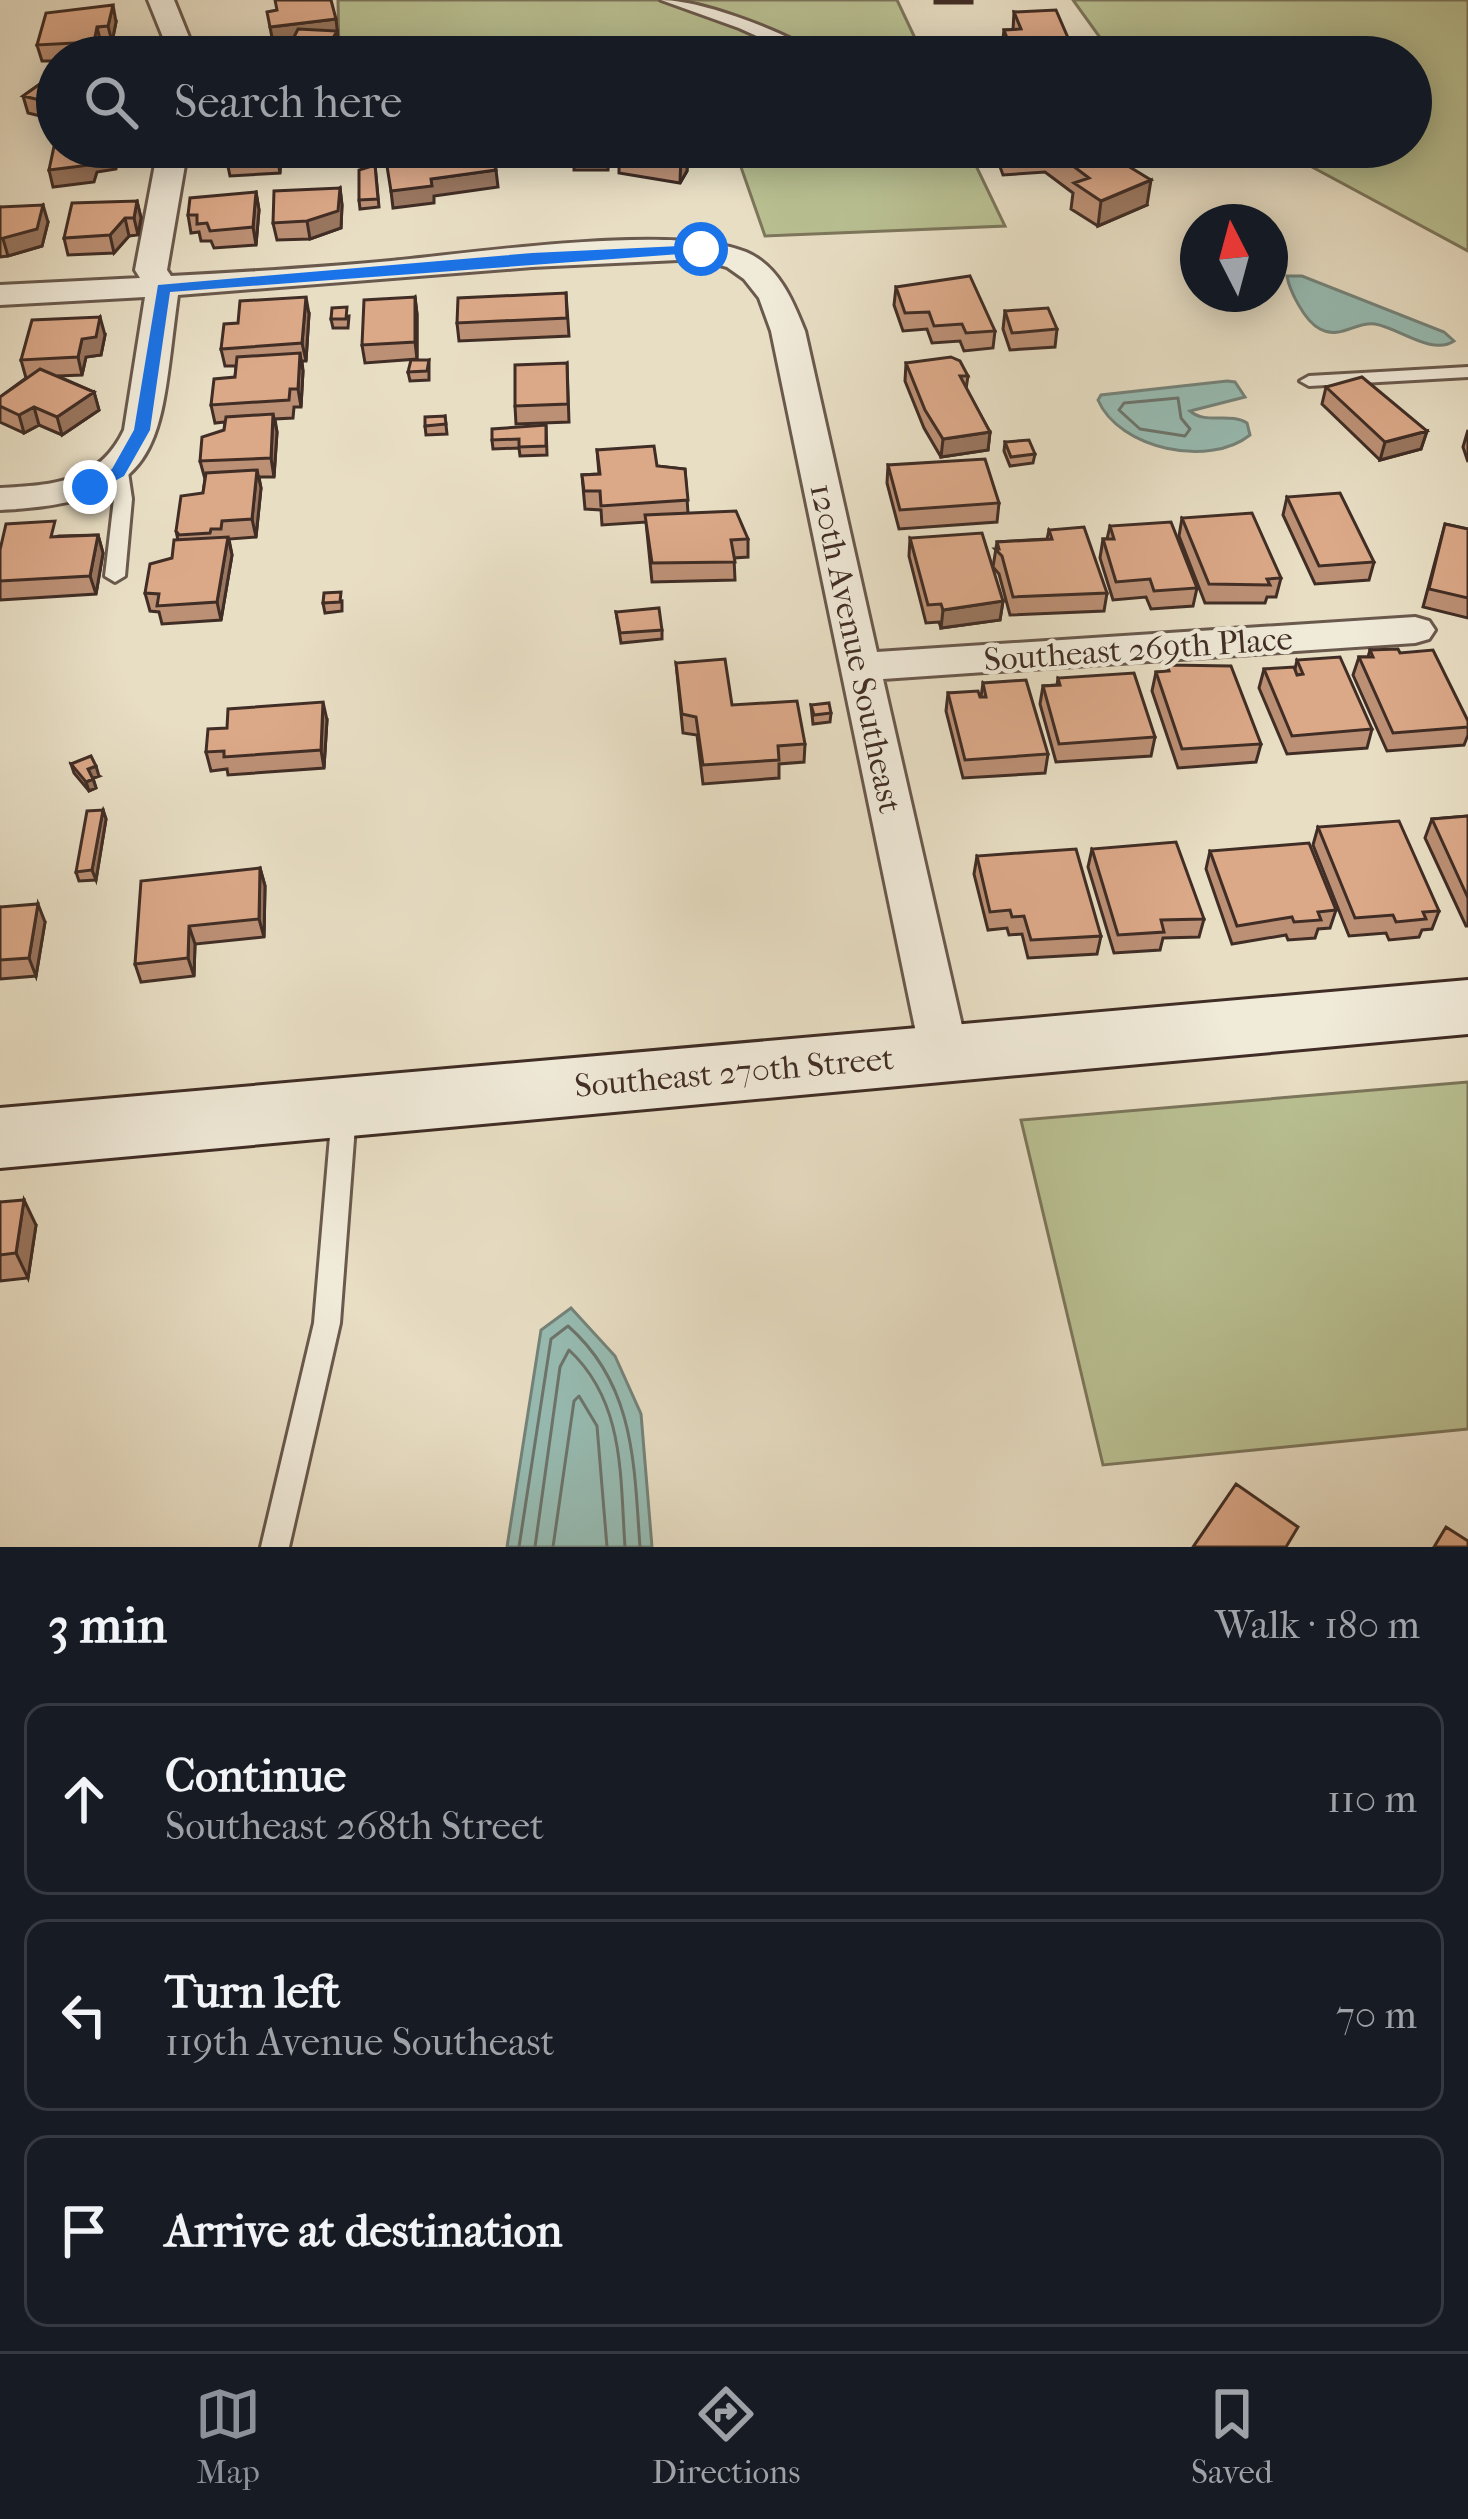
<!DOCTYPE html>
<html lang="en">
<head>
<meta charset="utf-8">
<style>
  :root { --surface:#171b24; --page:#242831; --text:#f1f3f6; --muted:#9ea1a6; --line:#363941; --accent:#8c9099 }
  body { margin:0; font-family:"IM FELL French Canon",serif; background:var(--page); color:var(--text) }
  .compass { position:absolute; left:1180px; top:204px; width:108px; height:108px; border-radius:50%; background:var(--surface); box-shadow:0 6px 30px #0003; rotate:354deg }
  .stop { position:absolute; width:36px; height:36px; margin:-27px; border:9px solid #1a73e8; border-radius:50%; background:#fff }
  .stop.end { background:#1a73e8; border-color:#fff; box-shadow:0 3px 12px #0008 }
  .list { margin:0; padding:0; list-style:none }
  h2 { display:flex; justify-content:space-between; align-items:center; height:156px; margin:0; padding:0 48px; font-size:51px }
  h2 small { font-size:39px; font-weight:400; color:var(--muted) }
  .list li { display:grid; grid-template-columns:78px 1fr auto; gap:36px; align-items:center; box-sizing:border-box; height:192px; margin:0 24px 24px; padding:0 24px; border:3px solid var(--line); border-radius:24px }
  .list b { display:block; font-size:45px; white-space:nowrap }
  .list p { margin:0; font-size:39px; white-space:nowrap; color:var(--muted) }
  .list em { font-size:39px; font-style:normal; color:var(--muted) }
  .icon { flex:none; width:66px; height:66px; fill:none; stroke:currentColor; stroke-width:2; stroke-linecap:round; stroke-linejoin:round }
  .map { position:relative; flex:none; width:1468px; height:1547px; overflow:hidden }
  .search { position:absolute; background:var(--surface); box-shadow:0 6px 30px #0003; left:36px; right:36px; top:36px; height:132px; display:flex; align-items:center; gap:30px; box-sizing:border-box; padding:0 42px; border-radius:66px; color:var(--muted); font-size:45px }
  .sheet { height:804px; background:var(--surface) }
  nav { display:flex; justify-content:space-around; align-items:center; box-sizing:border-box; height:168px; border-top:3px solid var(--line); background:var(--surface); font-size:33px; color:var(--muted) }
  nav a { display:grid; justify-items:center; gap:6px }
  nav .on { color:var(--accent) }
  .map>svg:first-child { display:block }
</style>
</head>
<body>
<div class="map">
<svg width="1468" height="1547" viewBox="0 0 1468 1547">
  <rect width="100%" height="100%" fill="#e8dec4"/>
  <filter id="stains"><feTurbulence type="fractalNoise" baseFrequency=".00167" numOctaves="4"/><feColorMatrix values="0 0 0 0 .2 0 0 0 0 .09 0 0 0 0 .02 0 0 0 .5 -.17"/></filter>
  <radialGradient id="worn" r=".72"><stop offset=".6" stop-color="#630" stop-opacity="0"/><stop offset="1" stop-color="#630" stop-opacity=".3"/></radialGradient>
  <path fill="#b9c092" stroke="#7c765c" stroke-width="3" d="M338,0H897L924,57H339Z
    M1073,0H1468V251L1275,147H1411V57H1114Z
    M734,147H967L1005,226L765,236Z
    M1468,1082V1429L1103,1465L1021,1120Z"/>
  <path fill="#97bcb3" stroke="#74837a" stroke-width="3" d="M1287,276H1302L1444,332L1454,341C1432,356 1399,328 1375,324C1356,321 1340,340 1320,329C1304,321 1289,289 1287,276Z
    M1227,381L1235,382L1245,397L1190,411C1206,425 1230,412 1247,423L1250,435C1209,468 1119,449 1098,400L1101,395Z
    M571,1308L615,1356L641,1414L652,1547H507L541,1330Z"/>
  <g fill="none" stroke-linecap="round" stroke-linejoin="round">
    <path stroke="#6c746c" stroke-width="3" d="M1178,398L1181,418L1190,429L1185,436L1140,429L1119,410L1124,403Z
      M519,1547L551,1339L568,1326C635,1385 634,1464 640,1547
      M535,1547L560,1367L569,1350C625,1402 620,1476 625,1547
      M553,1547L574,1401L579,1396L597,1426L607,1547"/>
    <defs>
      <path id="lane" d="M661,0C702,0 789,33 822,57H804L739,28Z
        M1468,367V377L1309,386L1300,381L1309,376Z
        M119,466L128,472L132,499L125,576L115,582L105,576L114,499L110,472Z
        M344,1103L353,1106L356,1113L340,1323L289,1547H261L314,1323L332,1113L335,1106Z"/>
      <path id="street" d="M148,0H174L197,57H171Z
        M171,150L186,159L167,270L171,276C245,272 318,268 391,261C474,253 675,223 746,252C779,266 793,301 805,331L877,652L1415,617L1429,621L1435,630L1429,639L1415,643L883,679L968,1052L961,1066L944,1071L927,1066L920,1052L771,331L759,298L744,279L727,267L699,259L532,267L178,295C158,440 171,502 0,510V488C53,485 99,483 124,430L145,297L0,305V285L140,278L135,270L156,159Z"/>
      <path id="secondary" d="M1468,980V1034L0,1168V1108Z"/>
    </defs>
    <use href="#lane" stroke="#6a594d" stroke-width="6"/>
    <use href="#street" stroke="#6a594d" stroke-width="6"/>
    <use href="#secondary" stroke="#402d25" stroke-width="6"/>
    <use href="#lane" fill="#f0ead9" fill-rule="evenodd"/>
    <use href="#street" fill="#f0ead9" fill-rule="evenodd"/>
    <use href="#secondary" fill="#f0ead9" fill-rule="evenodd"/>
  </g>
  <path fill="#bc9075" stroke="#402d25" stroke-width="3" d="M935,0H972V3H935Z
    M1014,12L1069,40L1089,57H1006L1002,47L1004,30H1013Z
    M116,22L112,42L101,43L98,57H57V61H42L37,45Z
    M57,72V120L28,113L23,96Z
    M217,147H281L280,173L230,176L227,162L220,161Z
    M609,147L608,170H574V161Z
    M622,147H688L687,171L680,183L619,173V156Z
    M993,147H1097L1147,205L1098,226L1071,209L1073,193L1045,172L1003,175Z
    M375,165L379,207L360,209L359,200Z
    M340,188L342,205L341,228L310,239L277,240L273,223Z
    M256,192L259,210L256,245L214,248L211,241H201L199,232L191,233L188,215Z
    M137,201L141,218L138,235L129,236L114,253L68,255L64,238Z
    M0,207L48,222L42,246L8,256L0,257Z
    M896,287L995,331L993,348L964,351L960,341L932,343L927,329L903,331L894,305Z
    M566,293L569,336L459,341L457,323Z
    M415,297L417,314V359L365,363L362,345Z
    M1005,311L1057,329L1055,347L1010,350L1003,329Z
    M309,314L306,361H302L303,371L301,407H294L293,418L275,419L277,432L274,477H259L261,488L256,537L229,539L232,555L221,620L162,624L159,612L150,611L145,593L172,558L178,540L176,531L203,493L205,479L200,461L224,430L225,422L215,423L211,405L235,377L236,366H225L221,349Z
    M349,316L348,328H333L331,319Z
    M105,335L101,355L86,357L82,375L57,376L94,392L99,410L62,435L39,425L24,433L0,422V397L26,378L21,360Z
    M429,360V380L410,381L408,372Z
    M567,363L569,422L516,424L515,406Z
    M906,363L968,376L966,389L990,432L988,450L941,457L924,428L905,381Z
    M1326,387L1427,431L1421,449L1380,460L1322,404Z
    M445,416L447,434L426,435L425,426Z
    M546,425L547,455L520,456L519,448L493,449L492,440Z
    M1468,430V462L1463,447Z
    M1005,442L1035,454L1033,463L1010,466L1004,451Z
    M597,450L657,466L685,469L688,513L748,539V557L734,558L735,580L652,582L646,522L602,525L601,510L585,509L582,475L599,474Z
    M888,465L999,503L997,522L899,529L887,483Z
    M1287,497L1374,562L1369,580L1315,584L1283,515Z
    M1182,518L1281,578L1276,597H1267L1265,603H1205L1179,536Z
    M1445,524L1468,529V618L1423,607Z
    M1110,526L1197,588L1193,606L1151,609L1146,597L1113,600L1100,558L1103,539H1107Z
    M1049,530L1107,593L1104,611L1010,615L999,574L993,567L997,542L1047,539Z
    M98,535L103,553L96,594L0,600V550L59,536Z
    M910,538L1003,601L1000,620L941,628L939,622L926,623L909,556Z
    M342,601V611L325,613L323,603Z
    M616,612L662,630V639L621,643Z
    M1370,650L1400,653L1468,721V735L1464,745L1387,751L1353,675L1359,657H1368Z
    M1297,660L1372,729L1367,748L1287,754L1259,688L1264,669H1295Z
    M676,663L732,705L805,744L804,762L779,764V778L703,784L697,735L683,733Z
    M1167,665L1261,744L1256,762L1178,768L1152,691L1156,672H1166Z
    M1058,678L1155,737L1151,756L1056,762L1040,704L1043,686L1057,685Z
    M983,683L1048,754L1045,773L963,778L946,711L948,693L981,697Z
    M811,705L831,713L830,722L813,724Z
    M327,720L324,768L228,775L227,769L211,771L206,752Z
    M71,764L99,776L93,778L96,788L89,791L74,773Z
    M103,810L106,819L96,880L79,881L76,872Z
    M1468,816V926H1466L1425,838L1432,819Z
    M1318,827L1439,911L1432,929L1422,930L1419,937L1389,940L1386,933L1349,936L1313,845Z
    M1092,849L1204,919L1199,937L1163,938L1160,950L1114,953L1088,867Z
    M1210,851L1336,910L1330,928L1318,929L1315,938L1288,940L1286,935L1232,944L1206,869Z
    M977,856L1101,936L1097,954L1028,958L1022,934L1009,935L1007,928L988,930L974,874Z
    M260,868L265,886L264,937L195,944L194,976L141,982L135,964Z
    M0,907L45,922L36,976L0,979Z
    M0,1202L36,1225L28,1278L0,1281Z"/>
  <path fill="#99765f" stroke="#402d25" stroke-width="3" d="M113,5L116,22L112,42L108,26Z
    M336,19L339,47L334,56L332,40L334,36L273,43L270,27Z
    M97,27L101,43L98,57L94,42Z
    M349,41L352,57H342V55Z
    M112,147H117L119,152L116,169L97,172L94,182L53,187L49,170Z
    M277,147H281L280,173L277,156Z
    M685,147H688L687,171L680,183L681,154Z
    M496,170L498,187L434,196V203L393,208L391,191L431,179Z
    M1151,180L1147,205L1098,226L1101,201Z
    M340,188L342,205L341,228L310,239L307,221Z
    M256,192L259,210L256,245L253,227Z
    M137,201L141,218L138,235L134,218Z
    M43,205L48,222L42,246L8,256L3,239Z
    M125,218L129,236L114,253L110,235Z
    M306,297L309,314L306,361L302,343Z
    M415,297L417,314V359L415,342Z
    M100,317L105,335L101,355L86,357L82,375L78,357L82,339Z
    M300,353L303,371L301,407L298,389Z
    M94,392L99,410L62,435L57,417Z
    M34,407L39,425L24,433L19,415Z
    M273,414L277,432L274,477L271,458Z
    M1427,431L1421,449L1380,460L1385,442Z
    M990,432L988,450L941,457L943,439Z
    M257,470L261,488L256,537L252,519Z
    M98,535L103,553L96,594L90,576Z
    M228,537L232,555L221,620L217,602Z
    M1003,601L1000,620L941,628L943,610Z
    M323,702L327,720L324,768L321,750Z
    M96,766L99,776L91,779L88,769Z
    M93,779L96,788L89,791L86,782Z
    M103,810L106,819L96,880L92,870Z
    M260,868L265,886L264,937L259,919Z
    M38,904L45,922L36,976L29,958Z
    M189,926L195,944L194,976L188,958Z
    M24,1200L36,1225L28,1278L16,1253Z"/>
  <path fill="#dba888" stroke="#402d25" stroke-width="3" d="M275,0H331L336,19L270,27L267,12L277,10Z
    M113,5L108,26L97,27L94,42L37,45L46,13Z
    M1056,10L1069,40H1081L1089,57H1014L1004,30L1021,29L1014,12Z
    M298,29L337,31L332,40L349,41L342,55L292,57L268,55L276,41H292Z
    M57,72V104L23,96Z
    M56,137L57,147H112V152L92,155L90,165L49,170Z
    M227,147H277V156L226,159Z
    M575,147H609L608,161H574Z
    M622,147H685L681,154H686L679,166L619,156Z
    M1005,147H1097L1151,180L1101,201L1074,183L1089,178L1048,147L1006,150Z
    M491,149L496,170L431,179L432,186L391,191L386,160Z
    M375,165L378,199L359,200V170Z
    M340,188L338,211L307,221L273,223L274,191Z
    M256,192L253,227L210,231L207,223L197,224V215H188L190,198Z
    M137,201L134,218H125L110,235L64,238L72,203Z
    M43,205L37,229L0,239V207Z
    M970,276L995,331L966,333L962,324L934,326L929,312L905,313L896,287Z
    M566,293L567,318L457,323L458,298Z
    M306,297L302,343L221,349L224,324L238,323L240,301Z
    M415,297V342L362,345L364,300Z
    M347,307L346,319H331L332,308Z
    M1048,308L1057,329L1012,333L1005,311Z
    M100,317L96,337L82,339L78,357L21,360L32,320Z
    M300,353L298,389H290L289,400L211,405L214,379L235,377L237,357Z
    M951,357L960,361L968,376H960L990,432L943,439L925,410L906,363Z
    M411,360H429L427,371L408,372Z
    M567,363L568,404L515,406V365Z
    M40,369L94,392L57,417L34,407L19,415L0,406V397Z
    M1362,377L1427,431L1385,442L1326,387Z
    M273,414L271,458L200,461L202,437L224,430L226,417Z
    M445,416L446,424L425,426V417Z
    M546,425V446L519,447V439L492,440V429Z
    M1029,440L1035,454L1011,457L1005,442Z
    M654,446L657,466L685,469L688,500L601,506L600,491H584L582,475L600,474L597,450Z
    M985,459L999,503L900,510L888,465Z
    M257,470L252,519L222,521L221,529H211L210,533L179,535L176,531L181,496L203,493L206,473Z
    M1340,493L1374,562L1319,566L1287,497Z
    M736,511L748,539L731,540L735,562L652,563L645,515Z
    M1252,513L1281,578L1267,579L1270,585L1209,584L1182,518Z
    M55,521L51,537L98,535L90,576L0,581V550L6,524Z
    M1171,522L1197,588L1154,591L1150,579L1116,582L1103,539H1114L1110,526Z
    M1445,524L1468,529V598L1429,589Z
    M1084,527L1107,593L1013,597L1002,556L995,549H999L997,542L1052,539L1049,530Z
    M982,533L1003,601L943,610L941,604L928,605L910,538Z
    M228,537L217,602L157,606L159,594L145,593L150,564L172,558L174,540Z
    M341,592L340,602L323,603L324,593Z
    M659,608L662,630L620,633L616,612Z
    M1398,649L1400,653L1433,650L1468,721V727L1393,733L1359,657H1373L1370,650Z
    M1340,657L1372,729L1292,736L1264,669L1294,667L1297,675L1303,674L1297,660Z
    M725,659L732,705L797,701L805,744L778,746L779,760L703,765L696,717L682,714L676,663Z
    M1167,665L1231,666L1261,744L1182,749L1156,672L1169,671Z
    M1134,673L1155,737L1059,744L1043,686L1060,685L1058,678Z
    M1026,680L1048,754L965,760L948,693L978,691L980,697H986L983,683Z
    M323,702L321,750L224,757V751L206,752L208,729L227,728L228,709Z
    M829,703L831,713L814,715L811,705Z
    M91,756L96,766L88,769L93,779L86,782L71,764Z
    M103,810L92,870L76,872L87,811Z
    M1468,816V898L1432,819Z
    M1399,821L1439,911L1423,912L1426,919L1396,922L1393,915L1355,918L1318,827Z
    M1176,842L1204,919L1161,920L1164,932L1118,935L1092,849Z
    M1309,843L1336,910L1318,912L1321,920L1294,922L1292,917L1237,926L1210,851Z
    M1076,849L1101,936L1031,940L1024,916L1012,917L1010,910L990,912L977,856Z
    M260,868L259,919L189,926L188,958L135,964L141,881Z
    M38,904L29,958L0,960V907Z
    M24,1200L16,1253L0,1255V1202Z
    M1236,1484L1298,1527L1286,1547H1193Z
    M1446,1527L1468,1541V1547H1434Z"/>
  <path fill="#1a73e8" d="M701,245L707,252L170,292L150,430L124,476L96,491L82,487L112,469L134,430L158,285L532,253Z"/>
  <g text-anchor="middle" stroke-width="9" stroke-linejoin="round" paint-order="stroke">
    <g font-size="33" fill="#402d25" stroke="#f0ead9">
      <text transform="translate(857 648) rotate(78)" y="12">120th Avenue Southeast</text>
      <text transform="translate(1138 648) rotate(-4)" y="12">Southeast 269th Place</text>
      <text transform="translate(734 1071) rotate(-5)" y="12">Southeast 270th Street</text>
    </g>
  </g>
  <rect width="100%" height="100%" filter="url(#stains)"/>
  <rect width="100%" height="100%" fill="url(#worn)"/>
</svg>
<svg class="compass" viewBox="-18 -18 36 36"><path d="M0-13l5 13h-10z" fill="#e53935"/><path d="M0 13l5-13h-10z" fill="#9ea1a6"/></svg>
<div class="stop" style="left:701px;top:249px"></div>
<div class="stop end" style="left:90px;top:487px"></div>
<div class="search"><svg class="icon" aria-label="search" viewBox="0 0 24 24"><circle cx="10" cy="10" r="6"/><path d="M15 15l6 6"/></svg>Search here</div>
</div>
<section class="sheet">
<h2>3 min<small>Walk · 180 m</small></h2>
<ul class="list">
<li><svg class="icon" aria-label="ahead" viewBox="0 0 24 24"><path d="M12 20V5M6 11l6-6 6 6"/></svg><div><b>Continue</b><p>Southeast 268th Street</p></div><em>110 m</em></li>
<li><svg class="icon" aria-label="left" viewBox="0 0 24 24"><path d="M17 20v-9H6M10 6l-5 5 5 5"/></svg><div><b>Turn left</b><p>119th Avenue Southeast</p></div><em>70 m</em></li>
<li><svg class="icon" aria-label="arrive" viewBox="0 0 24 24"><path d="M6 21V4h12l-3 4 3 4H6"/></svg><div><b>Arrive at destination</b></div></li>
</ul>
</section>
<nav>
<a class="on"><svg class="icon" aria-label="map" viewBox="0 0 24 24"><path d="M3 6l6-2 6 2 6-2v14l-6 2-6-2-6 2zM9 4v14M15 6v14"/></svg>Map</a>
<a><svg class="icon" aria-label="directions" viewBox="0 0 24 24"><path d="M12 3l9 9-9 9-9-9zM9 14v-3h6M13 9l2 2-2 2"/></svg>Directions</a>
<a><svg class="icon" aria-label="saved" viewBox="0 0 24 24"><path d="M7 4h10v16l-5-4-5 4z"/></svg>Saved</a>
</nav>
</body>
</html>
